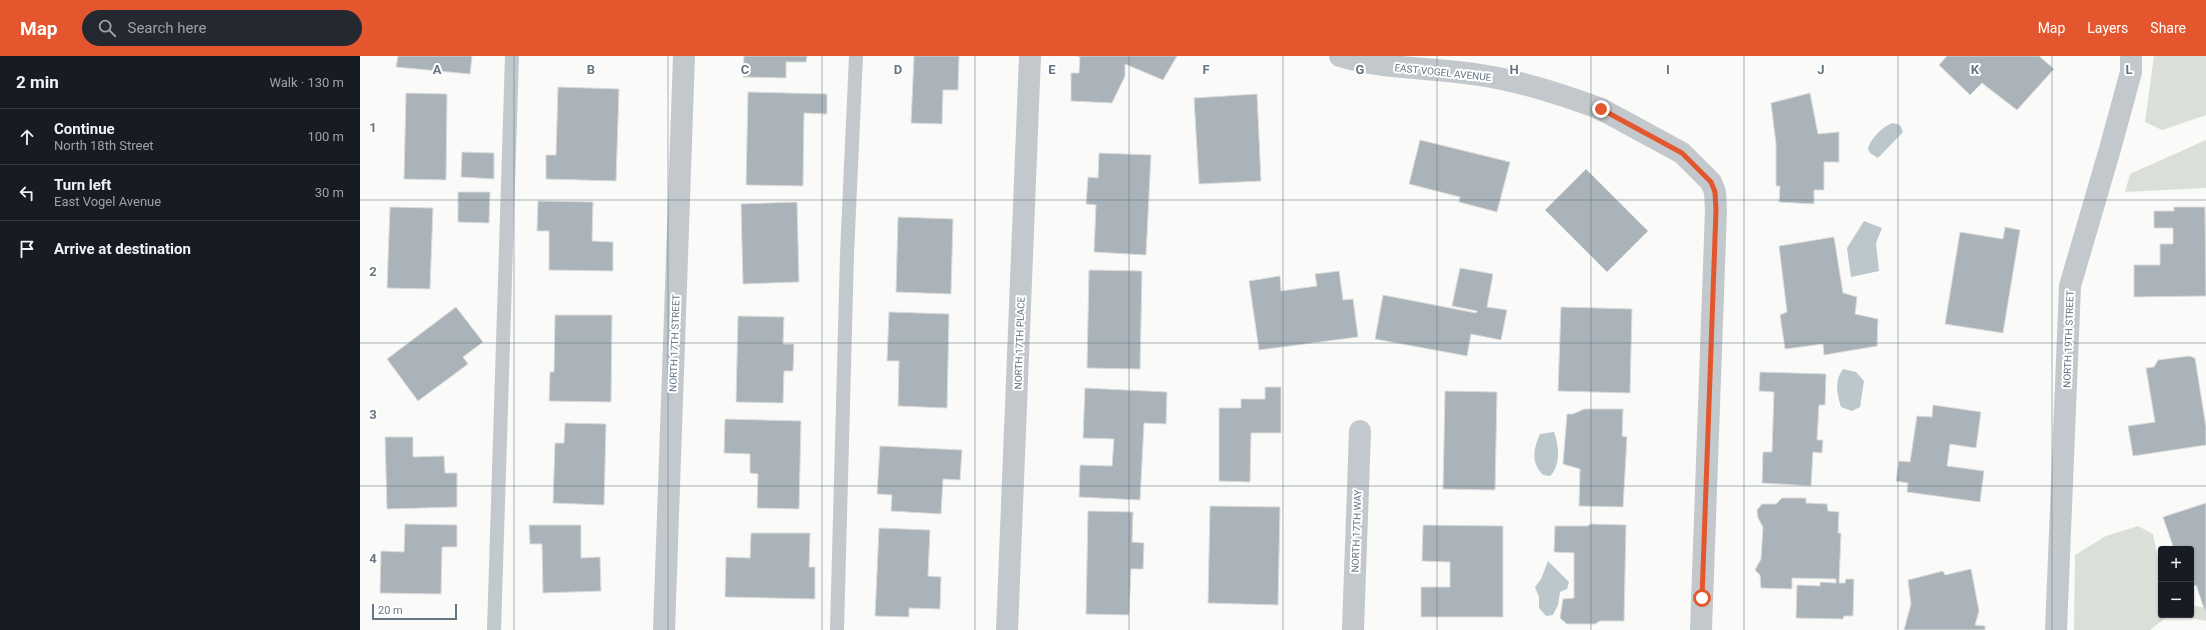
<!DOCTYPE html>
<html lang="en">
<head>
<meta charset="utf-8">
<style>
  :root { --surface:#171b24; --page:#242831; --text:#f1f3f6; --muted:#9ea1a6; --line:#363941; --accent:#e4572e }
  body { margin:0; font-family:Roboto,sans-serif; background:var(--page); color:var(--text) }
  .controls { position:absolute; right:12px; bottom:12px; display:grid; overflow:hidden; border-radius:4px; box-shadow:0 1px 3px #0004 }
  .controls button { width:36px; height:36px; display:grid; place-items:center; padding:0; border:0; border-bottom:1px solid var(--line); background:var(--surface); color:var(--text); font:20px sans-serif }
  .scale { position:absolute; left:12px; bottom:10px; width:85px; box-sizing:border-box; padding-left:4px; border:2px solid #657683; border-top:0; font-size:11px; line-height:14px; white-space:nowrap; color:#657683; -webkit-text-stroke:3px #fff; paint-order:stroke }
  .stop { position:absolute; width:12px; height:12px; margin:-9px; border:3px solid #e4572e; border-radius:50%; background:#fff }
  .stop.end { background:#e4572e; border-color:#fff; box-shadow:0 1px 4px #0008 }
  .list { margin:0; padding:0; list-style:none }
  h2 { display:flex; justify-content:space-between; align-items:center; height:52px; margin:0; padding:0 16px; font-size:17px }
  h2 small { font-size:13px; font-weight:400; color:var(--muted) }
  .list li { display:grid; grid-template-columns:26px 1fr auto; gap:12px; align-items:center; box-sizing:border-box; height:56px; padding:0 16px; border-top:1px solid var(--line) }
  .list b { display:block; font-size:15px; white-space:nowrap }
  .list p { margin:0; font-size:13px; white-space:nowrap; color:var(--muted) }
  .list em { font-size:13px; font-style:normal; color:var(--muted) }
  .icon { flex:none; width:22px; height:22px; fill:none; stroke:currentColor; stroke-width:2; stroke-linecap:round; stroke-linejoin:round }
  .map { position:relative; flex:none; width:1846px; height:574px; overflow:hidden }
  header { display:flex; align-items:center; gap:24px; box-sizing:border-box; height:56px; padding:0 20px; background:var(--accent); color:#fff }
  header strong { font-size:19px }
  nav { display:flex; gap:22px; margin-inline-start:auto; font-size:14px }
  .search { width:280px; height:36px; background:var(--page); display:flex; align-items:center; gap:10px; box-sizing:border-box; padding:0 14px; border-radius:22px; color:var(--muted); font-size:15px }
  main { display:flex }
  aside { flex:1; background:var(--surface) }
  .map>svg:first-child { display:block }
</style>
</head>
<body>
<header>
<strong>Map</strong>
<div class="search"><svg class="icon" aria-label="search" viewBox="0 0 24 24"><circle cx="10" cy="10" r="6"/><path d="M15 15l6 6"/></svg>Search here</div>
<nav><a>Map</a><a>Layers</a><a>Share</a></nav>
</header>
<main>
<aside>
<h2>2 min<small>Walk · 130 m</small></h2>
<ul class="list">
<li><svg class="icon" aria-label="ahead" viewBox="0 0 24 24"><path d="M12 20V5M6 11l6-6 6 6"/></svg><div><b>Continue</b><p>North 18th Street</p></div><em>100 m</em></li>
<li><svg class="icon" aria-label="left" viewBox="0 0 24 24"><path d="M17 20v-9H6M10 6l-5 5 5 5"/></svg><div><b>Turn left</b><p>East Vogel Avenue</p></div><em>30 m</em></li>
<li><svg class="icon" aria-label="arrive" viewBox="0 0 24 24"><path d="M6 21V4h12l-3 4 3 4H6"/></svg><div><b>Arrive at destination</b></div></li>
</ul>
</aside>
<div class="map">
<svg width="1846" height="574" viewBox="0 0 1846 574">
  <rect width="100%" height="100%" fill="#fafaf8"/>
  <path fill="#dadfd7" d="M1794,0H1846V59L1802,74L1785,66Z
    M1846,84V132L1765,136L1770,118Z
    M1778,470L1793,478L1801,517V559H1809L1790,574H1714L1715,499L1746,480Z
    M1831,549L1846,552V565L1815,559H1831Z"/>
  <path fill="#bbc7cb" d="M1533,67L1540,69L1543,76L1518,102L1510,97L1508,93C1510,83 1523,70 1533,67Z
    M1504,165L1522,172L1516,187L1519,215L1491,221L1487,192Z
    M1483,313L1496,316L1504,325L1500,351L1492,355L1481,351C1477,337 1474,326 1483,313Z
    M1194,376C1199,388 1201,410 1190,420L1183,419C1171,407 1173,393 1180,378Z
    M1188,505L1209,526L1207,533L1200,536L1198,549L1193,559L1186,560L1179,552V541L1175,531L1181,523Z"/>
  <path fill="#aab3b9" stroke="#dcdcda" d="M38,0H112L110,18L36,11Z
    M384,0H447L446,6H426V22L383,21Z
    M554,0H599L598,34H583L582,68L551,67Z
    M717,0H817L803,24L765,8V20L752,47L711,45V17H719L720,1Z
    M1587,0H1679L1694,13L1657,54L1622,27L1610,39L1579,9Z
    M198,31L259,33L256,125L186,123V99H196Z
    M388,36L467,38V58L444,57L443,130L386,129Z
    M46,37L87,38L86,124L44,123Z
    M1450,37L1458,78L1479,76V106H1464V134H1454V148L1419,146L1420,130H1416V88L1411,47Z
    M897,38L901,125L839,128L834,42Z
    M1060,84L1150,106L1137,156L1099,146L1100,141L1049,128Z
    M102,96L134,97V123L101,121Z
    M739,97L791,99L786,199L734,196L736,149L726,148L728,121L738,122Z
    M1226,113L1288,175L1247,216L1185,154Z
    M98,136H130L129,167L98,166Z
    M178,145L233,146L232,185L253,186V215L189,214V175H177Z
    M437,146L439,226L383,228L381,148Z
    M30,151L73,152L70,233L27,232Z
    M1814,151H1845L1846,240L1774,241V209H1800V188H1813V172H1794V155H1814Z
    M538,161L593,163L591,238L536,236Z
    M1645,171L1660,174L1643,277L1585,268L1600,176L1643,183Z
    M1474,181L1483,237L1497,241L1495,258L1518,263L1517,290L1464,299L1463,288L1425,293L1420,259L1427,256L1419,190Z
    M1100,212L1133,218L1127,251L1147,254L1141,284L1111,278L1107,300L1015,283L1023,239L1116,257L1117,255L1092,250Z
    M729,214L782,215L780,313L727,312Z
    M979,215L983,244L993,243L998,281L899,294L889,225L920,220L921,235L957,230L955,218Z
    M96,251L123,286L103,301L108,308L58,345L27,303Z
    M1201,251L1272,253L1270,337L1198,335Z
    M529,256L589,258L587,352L538,350L539,305H527Z
    M195,259H252L251,346L189,345L190,316H194Z
    M378,260L424,261L423,288H434L433,315H424L423,347L376,346Z
    M1829,300L1835,302L1846,371V389L1773,400L1768,370L1795,366L1786,312L1794,311L1798,304Z
    M1400,316L1466,318L1465,349H1459L1457,384H1463L1462,397L1453,396L1451,430L1402,427L1403,396H1412L1414,336L1399,335Z
    M905,331H921V377H891L890,426L859,425V352H881V343H905Z
    M725,332L807,336L806,368L784,367L780,444L719,441L720,409L752,410L754,383L723,382Z
    M1085,335L1137,336L1135,434L1083,433Z
    M1573,349L1621,356L1616,392L1590,388L1587,410L1624,415L1620,446L1547,436L1548,427L1536,425L1539,405L1550,406L1557,360L1572,361Z
    M1224,353H1263L1262,380L1267,381L1263,451L1219,450L1220,413L1203,408L1207,358H1213Z
    M365,363L441,365L439,453L397,452L398,418L390,417V398L364,397Z
    M205,367L246,368L244,449L193,447L195,387H204Z
    M25,381H53V401L84,400L85,417H97V451L27,453Z
    M520,390L602,394L600,424L583,423L581,458L531,455L532,439L517,438Z
    M1422,442H1446V447L1467,448L1468,455L1479,456L1478,477H1481L1479,527H1485L1486,523H1494L1493,560H1484L1483,563L1436,562L1437,529L1460,530V526L1476,527V523L1432,522V533L1401,532L1400,519L1395,514L1401,503L1403,471L1398,462L1397,454L1402,448H1416Z
    M1846,447V558L1836,529L1831,531V493H1814L1803,461Z
    M850,450L920,451L918,549L848,547Z
    M728,455L773,456L772,486L784,487L783,513H771L769,559L726,558Z
    M45,468L97,469V491H82L81,538L20,537L21,495L44,496Z
    M1231,468L1266,469L1264,565H1240L1235,568H1207L1200,562L1203,543L1214,542V497L1194,496L1195,470H1227Z
    M169,469H221V502L240,501L241,535L183,537L182,488H170Z
    M1063,469L1143,470V561H1061V531H1090V506L1062,505Z
    M519,472L570,474L568,520L581,521L580,553L549,552V561L515,560Z
    M391,477H450L449,511H455V543L365,541L366,501L390,502Z
    M1611,513L1619,555L1615,569L1625,570V574H1544L1551,548L1548,524L1583,515L1585,519Z"/>
  <g fill="none" stroke-linecap="round" stroke-linejoin="round">
    <path stroke="#c3c8cc" stroke-width="14" d="M134,574L152,0
      M477,574L487,198L496,0"/>
    <path stroke="#c3c8cc" stroke-width="22" d="M980,0C1026,14 1073,11 1120,19C1161,25 1201,38 1241,53L1322,97L1351,126L1355,136L1356,154L1341,574
      M304,574L324,0
      M647,574L670,0
      M993,574L1000,375
      M1696,574L1710,230L1750,93L1771,16V0"/>
  </g>
  <g fill="none" stroke-linecap="round" stroke-linejoin="round">
    <path stroke="#e4572e" stroke-width="5" d="M1241,53L1322,97L1351,126L1355,136L1356,154L1342,542"/>
  </g>
  <path fill="none" stroke="#657683" stroke-width="1" stroke-opacity="0.55" d="M154,0V574M308,0V574M462,0V574M615,0V574M769,0V574M923,0V574M1077,0V574M1231,0V574M1384,0V574M1538,0V574M1692,0V574M0,144H1846M0,287H1846M0,430H1846"/>
  <g text-anchor="middle" stroke-width="4" stroke-linejoin="round" paint-order="stroke">
    <g font-size="10" fill="#657683" stroke="#fff">
      <text transform="translate(1083 16) rotate(6)" y="4">EAST VOGEL AVENUE</text>
      <text transform="translate(1708 283) rotate(-88)" y="4">NORTH 19TH STREET</text>
      <text transform="translate(314 287) rotate(-88)" y="4">NORTH 17TH STREET</text>
      <text transform="translate(659 287) rotate(-88)" y="4">NORTH 17TH PLACE</text>
      <text transform="translate(996 475) rotate(-88)" y="4">NORTH 17TH WAY</text>
    </g>
  </g>
  <g font-size="13" text-anchor="middle" font-weight="bold" fill="#657683" stroke="#fff" stroke-width="4" stroke-linejoin="round" paint-order="stroke">
    <text x="77" y="18">A</text>
    <text x="231" y="18">B</text>
    <text x="385" y="18">C</text>
    <text x="538" y="18">D</text>
    <text x="692" y="18">E</text>
    <text x="846" y="18">F</text>
    <text x="1000" y="18">G</text>
    <text x="1154" y="18">H</text>
    <text x="1308" y="18">I</text>
    <text x="1461" y="18">J</text>
    <text x="1615" y="18">K</text>
    <text x="1769" y="18">L</text>
    <text x="13" y="76">1</text>
    <text x="13" y="220">2</text>
    <text x="13" y="363">3</text>
    <text x="13" y="507">4</text>
  </g>
</svg>
<div class="controls">
<button>+</button>
<button>−</button>
</div>
<div class="scale">20 m</div>
<div class="stop" style="left:1342px;top:542px"></div>
<div class="stop end" style="left:1241px;top:53px"></div>
</div>
</main>
</body>
</html>
